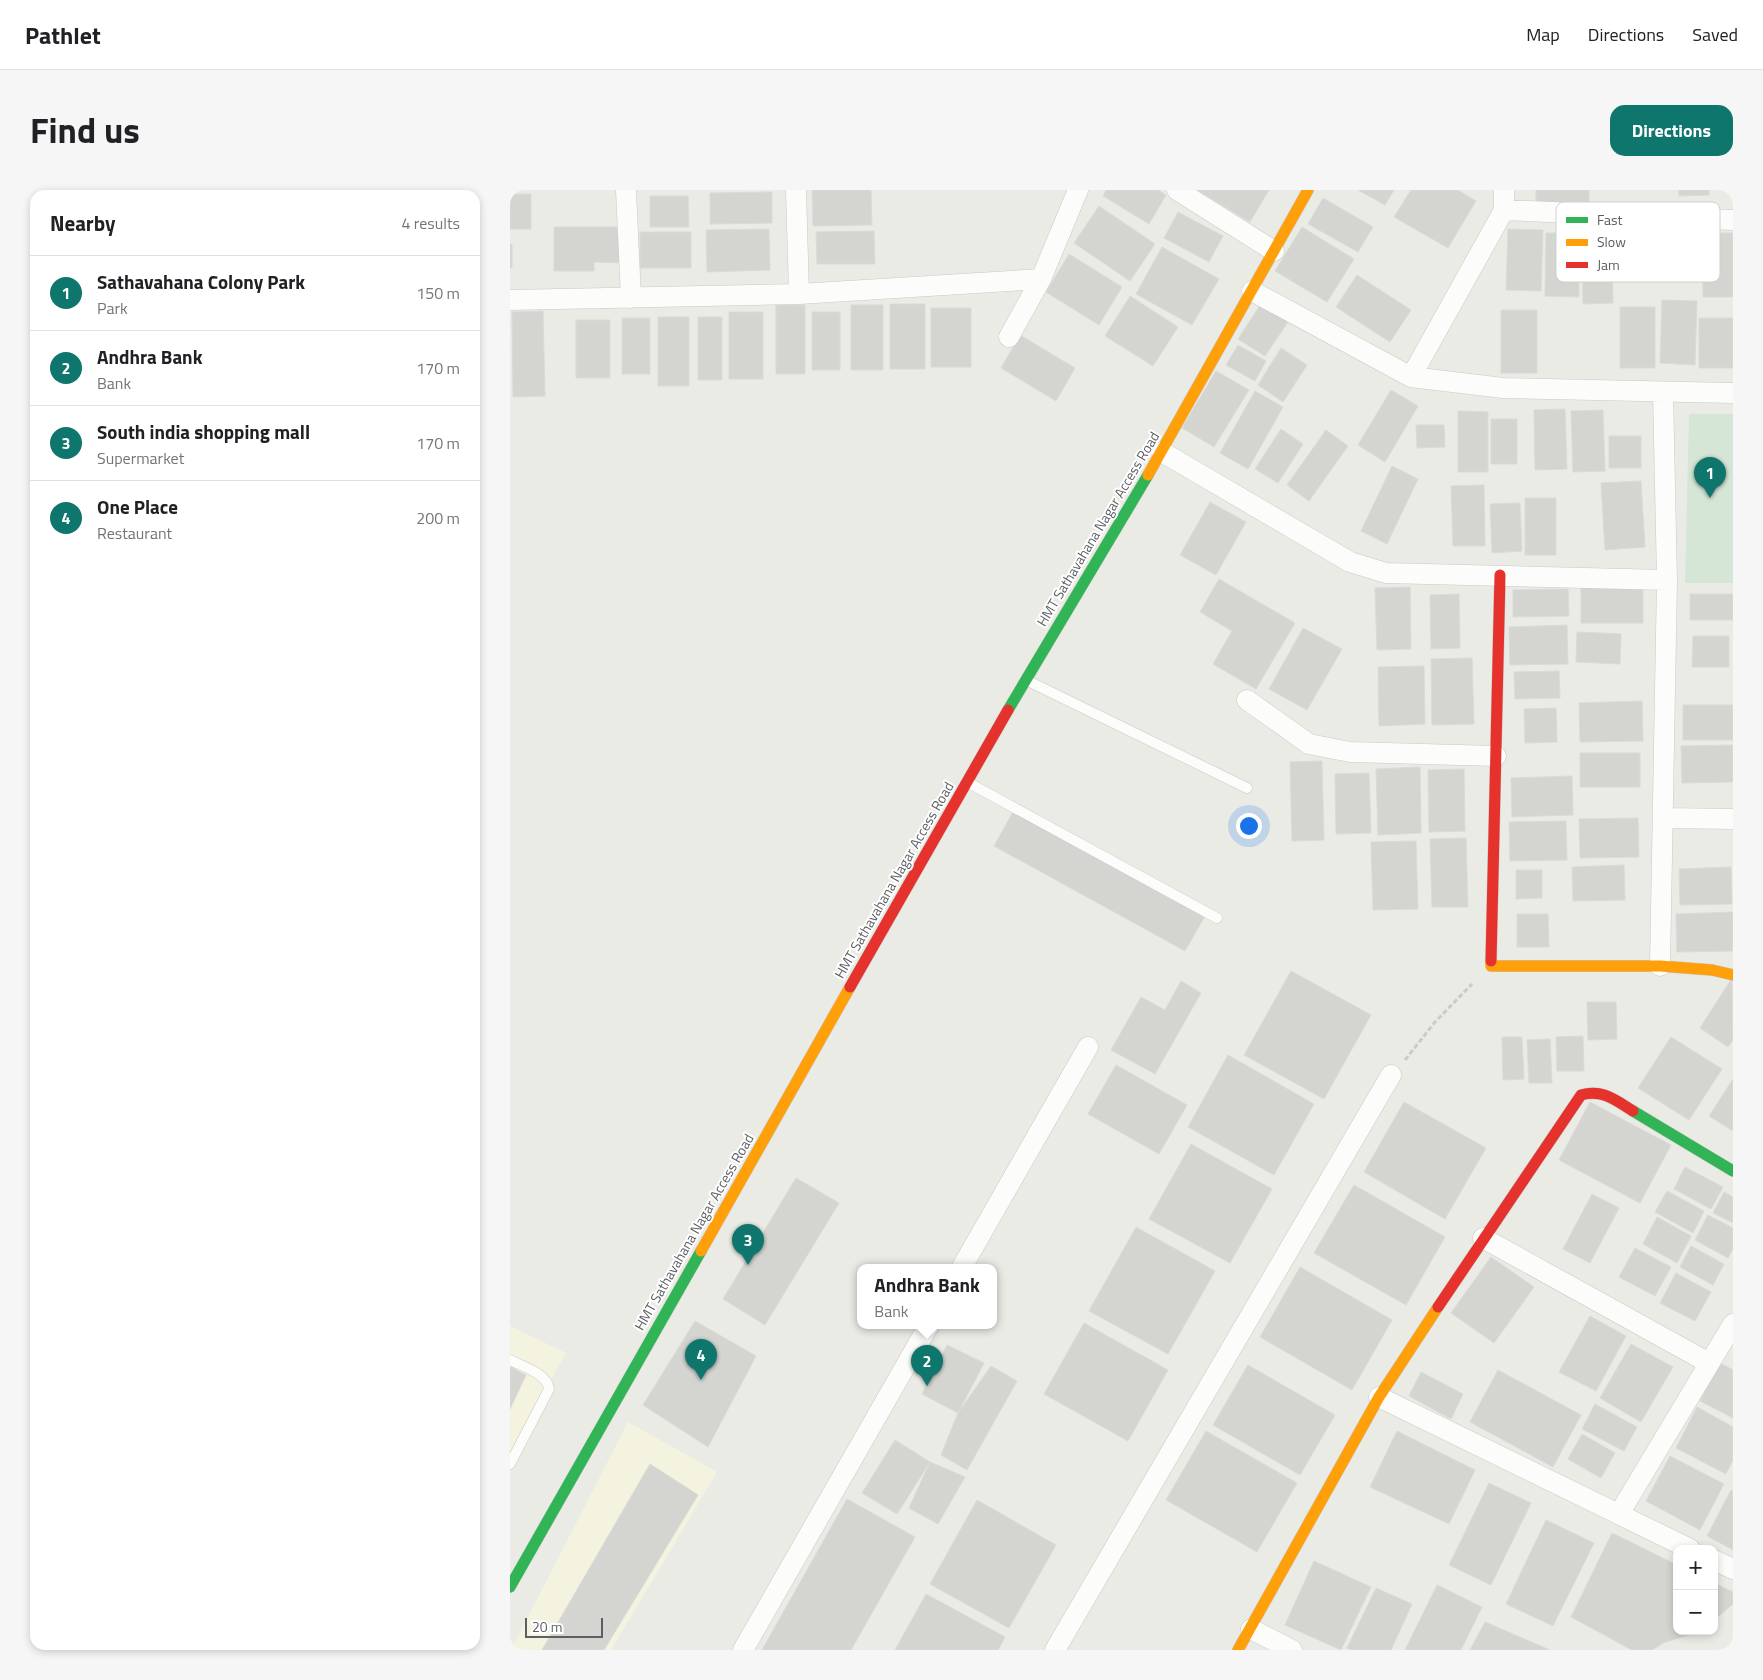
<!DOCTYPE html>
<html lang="en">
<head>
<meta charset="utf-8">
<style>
  :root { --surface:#fff; --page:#f6f6f6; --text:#202124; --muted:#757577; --line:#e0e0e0; --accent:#0f766e }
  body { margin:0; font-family:"Titillium Web",sans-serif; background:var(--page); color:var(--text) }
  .controls { position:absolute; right:15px; bottom:15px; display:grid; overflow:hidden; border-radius:10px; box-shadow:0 2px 8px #0003 }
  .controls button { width:45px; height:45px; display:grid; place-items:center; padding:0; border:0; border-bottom:1px solid var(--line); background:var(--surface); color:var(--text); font:25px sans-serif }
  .scale { position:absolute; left:15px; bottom:12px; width:78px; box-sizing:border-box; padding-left:5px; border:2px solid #5c5e63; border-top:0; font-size:14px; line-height:18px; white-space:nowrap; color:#5c5e63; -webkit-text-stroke:4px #fff; paint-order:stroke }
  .you { position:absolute; left:738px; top:635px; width:18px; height:18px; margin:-12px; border:4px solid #fff; border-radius:50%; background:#1a73e8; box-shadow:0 0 0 8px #1a73e833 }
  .badge { display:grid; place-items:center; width:32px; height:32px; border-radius:50%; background:var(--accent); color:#fff; font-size:16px; font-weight:700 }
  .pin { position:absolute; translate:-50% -41px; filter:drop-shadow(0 1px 2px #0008) }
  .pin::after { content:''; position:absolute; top:26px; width:18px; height:15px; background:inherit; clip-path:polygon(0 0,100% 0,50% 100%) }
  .popup { position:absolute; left:347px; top:1074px; width:140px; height:65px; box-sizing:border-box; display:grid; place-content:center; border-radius:10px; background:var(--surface); filter:drop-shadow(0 1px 4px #0005); font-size:16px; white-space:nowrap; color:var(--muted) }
  .popup b { font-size:19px; color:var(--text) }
  .popup::after { content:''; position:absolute; left:50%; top:100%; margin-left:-10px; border:10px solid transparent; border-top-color:var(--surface) }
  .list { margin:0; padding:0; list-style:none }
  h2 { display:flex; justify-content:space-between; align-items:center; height:65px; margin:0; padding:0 20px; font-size:21px }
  h2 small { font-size:16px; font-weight:400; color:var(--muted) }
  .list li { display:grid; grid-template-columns:32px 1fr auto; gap:15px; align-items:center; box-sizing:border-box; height:75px; padding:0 20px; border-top:1px solid var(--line) }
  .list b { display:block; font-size:19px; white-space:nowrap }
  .list p { margin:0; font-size:16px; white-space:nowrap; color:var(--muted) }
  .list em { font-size:16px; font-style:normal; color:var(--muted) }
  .map { position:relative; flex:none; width:1223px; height:1460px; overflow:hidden; border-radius:15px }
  header { display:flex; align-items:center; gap:30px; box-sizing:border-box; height:70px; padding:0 25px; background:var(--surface); border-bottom:1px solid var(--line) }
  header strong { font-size:24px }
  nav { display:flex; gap:28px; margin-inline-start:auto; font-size:18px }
  .intro { display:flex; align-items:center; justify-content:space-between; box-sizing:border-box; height:120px; padding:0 30px }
  h1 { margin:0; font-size:35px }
  .button { padding:12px 22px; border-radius:15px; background:var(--accent); color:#fff; font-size:18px; font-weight:700 }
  main { display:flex; gap:30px; padding:0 30px }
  aside { flex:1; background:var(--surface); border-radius:15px; box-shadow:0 2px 8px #0003 }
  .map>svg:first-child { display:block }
</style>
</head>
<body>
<header>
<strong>Pathlet</strong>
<nav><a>Map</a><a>Directions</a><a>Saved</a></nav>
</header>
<div class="intro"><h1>Find us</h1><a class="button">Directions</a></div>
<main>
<aside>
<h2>Nearby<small>4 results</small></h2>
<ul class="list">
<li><span class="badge">1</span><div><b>Sathavahana Colony Park</b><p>Park</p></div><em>150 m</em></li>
<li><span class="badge">2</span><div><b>Andhra Bank</b><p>Bank</p></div><em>170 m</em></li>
<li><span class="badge">3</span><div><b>South india shopping mall</b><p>Supermarket</p></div><em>170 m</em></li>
<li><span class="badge">4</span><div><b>One Place</b><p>Restaurant</p></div><em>200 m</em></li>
</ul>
</aside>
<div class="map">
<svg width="1223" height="1460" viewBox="0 0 1223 1460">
  <rect width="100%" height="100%" fill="#ebebe6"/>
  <path fill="#f3f3e0" d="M0,1136L56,1163L0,1263Z
    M118,1232L207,1282L101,1460H1Z"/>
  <path fill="#d5e6d6" d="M1179,224H1223V393H1175Z"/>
  <path fill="#d4d4d1" stroke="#dadad6" d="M302,0H361L362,35L303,36Z
    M596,0H648L656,5L639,34L593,6Z
    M687,0H759L740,32Z
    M848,0H884L875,15Z
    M901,0H948L966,11L938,58L884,27Z
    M1026,0H1079V12H1026Z
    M1169,0H1199V5L1169,6Z
    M262,2V33L200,34V3Z
    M0,4H21V39H0Z
    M140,6H178L179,37H140Z
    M813,8L863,37L848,62L798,34Z
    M589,16L645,54L620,91L564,53Z
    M668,22L713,46L699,72L654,48Z
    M44,37H107L113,73L84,72V81H44Z
    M792,37L844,69L817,112L765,81Z
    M259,39L260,80L197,82L196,40Z
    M998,39L1033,40L1031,101L996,100Z
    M364,41L365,74H307L306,42Z
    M130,42H181V78H130Z
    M1036,43H1069V107L1035,106Z
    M1192,43H1223V107H1193Z
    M1102,50L1103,113L1073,114L1072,51Z
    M0,54H2V78H0Z
    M652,57L709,89L682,135L626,104Z
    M559,64L612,97L589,135L536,102Z
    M847,85L901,120L880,152L826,117Z
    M620,106L668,137L643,176L595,146Z
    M1152,110L1187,111L1185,175L1150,173Z
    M380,114H415V179H380Z
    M751,114L778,132L755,166L728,149Z
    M266,115H295V184H266Z
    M341,115H373V180H341Z
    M1110,117H1145V178H1110Z
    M421,118H461V177H421Z
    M991,120H1027V183H991Z
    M33,121L35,206L3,207L2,122Z
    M219,122H253V189H219Z
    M302,122H330V180H302Z
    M148,127H179V196H148Z
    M188,127H212V190H188Z
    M112,128H140V184H112Z
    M1189,128H1223V178H1189Z
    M66,130H100V188H66Z
    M510,145L565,178L546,211L491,178Z
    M728,155L756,171L745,191L716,175Z
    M771,158L797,175L773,212L748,195Z
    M706,181L739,200L704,257L672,238Z
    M881,200L908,216L875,272L848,255Z
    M745,201L773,217L738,279L710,263Z
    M1055,219L1057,279L1025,280L1024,220Z
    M1093,220L1095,281L1063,282L1061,221Z
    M948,221L978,222V282H948Z
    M981,229H1007V274H981Z
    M906,235H934L935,257L907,258Z
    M771,239L793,254L768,293L745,279Z
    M816,240L838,256L799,311L777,295Z
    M1099,246H1131V278H1099Z
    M882,276L908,289L877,354L851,341Z
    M1131,291L1135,357L1095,360L1091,293Z
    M974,295L975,356H943L941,296Z
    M1015,308H1046V365H1015Z
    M700,312L736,332L706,385L670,365Z
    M1010,313L1012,361L982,363L980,314Z
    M709,389L785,433L746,499L703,474L722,441L690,422Z
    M1071,396L1133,397V433H1071Z
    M900,397L901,459L867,460L865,398Z
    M1058,399L1059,426L1003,427V400Z
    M949,404L950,458L921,459L920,405Z
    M1180,404H1223V430H1180Z
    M1057,435L1058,474L1000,475L999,437Z
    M793,438L832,459L797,520L759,499Z
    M1067,442L1111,444L1110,474L1066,472Z
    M1183,446H1219V477H1182Z
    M962,468L964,534L922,535L921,469Z
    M914,476L915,534L869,536L868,477Z
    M1049,481L1050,508L1005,509L1004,482Z
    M1132,511L1133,551L1070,552L1069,513Z
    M1173,515H1223V550H1173Z
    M1046,518L1047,552L1015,553L1014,519Z
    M1223,555V592L1172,593L1171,556Z
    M1070,563H1130V597H1070Z
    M812,571L814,650L782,651L780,572Z
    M910,577L911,643L868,645L866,579Z
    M954,579L955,641L919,642L918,580Z
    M859,583L861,643L826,644L825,584Z
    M1062,586L1063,625L1002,627L1001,588Z
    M503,622L695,726L675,761L484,656Z
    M1128,628L1129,667L1070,668L1069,629Z
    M1056,631L1057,670L1000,671L999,632Z
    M956,648L958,717H922L920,649Z
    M906,651L908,719L863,720L861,652Z
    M1114,675L1115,710L1063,711L1062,677Z
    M1221,677L1222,714L1170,715L1169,679Z
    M1006,680H1032V708L1006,709Z
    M1223,722V761L1167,762L1166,724Z
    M1007,724H1038L1039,757H1007Z
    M781,781L861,825L814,909L734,865Z
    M1222,788L1223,850L1218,857L1190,838Z
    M671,791L691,803L645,884L601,860L631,807L655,820Z
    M1077,812H1106L1107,849L1078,850Z
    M1073,846L1074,881H1047L1046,847Z
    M992,847H1012L1014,889L993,890Z
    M1161,847L1212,879L1179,930L1128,898Z
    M1040,849L1042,893H1019L1017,850Z
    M718,865L804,914L764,985L678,937Z
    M606,875L677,915L649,964L578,924Z
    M1223,889V941L1199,926Z
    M894,912L976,958L935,1029L854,982Z
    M1080,912L1161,955L1130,1013L1049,970Z
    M681,954L762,999L720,1073L639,1029Z
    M1175,977L1213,997L1201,1019L1164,999Z
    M286,988L329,1013L255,1135L213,1109Z
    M844,995L935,1047L896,1115L804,1063Z
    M1157,1001L1194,1021L1183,1043L1145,1022Z
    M1214,1002L1223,1007V1033L1203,1023Z
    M1082,1004L1109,1018L1080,1073L1053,1059Z
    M1198,1025L1223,1038V1059L1218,1068L1185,1050Z
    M1147,1027L1181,1046L1167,1073L1133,1054Z
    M626,1037L705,1081L658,1164L579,1121Z
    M1181,1056L1214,1074L1203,1095L1170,1077Z
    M1125,1058L1161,1077L1145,1106L1109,1087Z
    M981,1067L1024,1097L984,1153L941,1123Z
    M790,1077L882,1130L842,1200L750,1147Z
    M1166,1083L1201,1102L1185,1131L1150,1113Z
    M1080,1126L1116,1146L1086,1201L1049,1182Z
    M185,1131L246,1166L198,1257L133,1215Z
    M574,1133L658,1180L618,1251L534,1204Z
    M1121,1154L1163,1177L1131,1232L1090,1208Z
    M437,1155L474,1173L448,1223L412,1204Z
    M1210,1173L1223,1180V1228L1190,1211Z
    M738,1175L825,1225L790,1285L703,1235Z
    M481,1176L507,1191L457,1280L431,1265L448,1223Z
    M0,1177L16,1185L0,1219Z
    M988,1180L1071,1225L1043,1277L960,1232Z
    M911,1182L953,1204L941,1229L899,1206Z
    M1085,1214L1127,1237L1114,1261L1072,1239Z
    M1187,1217L1223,1237V1270L1216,1284L1166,1258Z
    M696,1241L787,1293L747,1362L656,1310Z
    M887,1241L965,1280L939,1334L860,1297Z
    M1072,1244L1105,1263L1091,1288L1058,1269Z
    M385,1250L420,1272L387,1324L352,1303Z
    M1160,1266L1214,1294L1190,1340L1136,1311Z
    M420,1272L455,1287L428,1334L399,1318Z
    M140,1274L188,1305L94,1460H32Z
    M979,1293L1021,1313L981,1395L939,1375Z
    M1221,1300L1223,1301V1360L1197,1346Z
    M337,1309L405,1347L341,1460H252Z
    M467,1310L546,1355L499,1438L420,1394Z
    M1036,1330L1084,1353L1043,1436L996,1414Z
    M1102,1343L1167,1375V1441H1190L1153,1453L1142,1460H1122L1061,1427Z
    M804,1371L861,1397L831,1460L775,1435Z
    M1204,1393L1223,1402V1414L1204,1430Z
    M927,1395L972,1417L951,1460H895Z
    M866,1398L902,1414L881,1460H842L837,1458Z
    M416,1404L495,1447L488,1460H385Z
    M975,1432L1040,1460H960Z"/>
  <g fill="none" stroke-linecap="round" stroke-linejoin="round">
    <defs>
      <path id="lane" d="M516,490L737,598
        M457,592L707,728
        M0,1170C13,1177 37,1183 39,1199L0,1274"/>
      <path id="street" d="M116,0L121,108
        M286,0L289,104
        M667,0L764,61
        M994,20L1223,30
        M742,101L901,187L993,198L1223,203
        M0,110L289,104L531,89
        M499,147L531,89L568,0
        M901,187L994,20V0
        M652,262L840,372L876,383L1157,390
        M737,510L799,554L840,562L986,566
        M1153,628L1223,629
        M1150,776L1157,390L1153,202
        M973,1048L1199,1173
        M452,1077L578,857
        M869,1207L1180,1359
        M1109,1324L1223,1134
        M1204,1370L1223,1379
        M741,1439L782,1460
        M233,1460L419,1135
        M545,1460L881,885"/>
      <path id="fast" d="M498,520L638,285
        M1123,921L1223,981
        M0,1397L191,1061"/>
      <path id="slow" d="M638,285L798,0
        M981,771V776H1150L1202,780L1223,785
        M191,1061L340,797
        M728,1460L869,1207L928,1117"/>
      <path id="jam" d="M981,771L990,385
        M340,797L498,520
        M928,1117L1071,905C1093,899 1105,910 1123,921"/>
    </defs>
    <use href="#lane" stroke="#c8c8c6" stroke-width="11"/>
    <use href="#street" stroke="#c8c8c6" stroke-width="21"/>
    <use href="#fast" stroke="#c9c9c9" stroke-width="12"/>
    <use href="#slow" stroke="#c9c9c9" stroke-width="12"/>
    <use href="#jam" stroke="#c9c9c9" stroke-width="12"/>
    <path stroke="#c8ccca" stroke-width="3" stroke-dasharray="5 2.5" stroke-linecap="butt" d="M895,870L925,832L962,794"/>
    <use href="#lane" stroke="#fcfcfb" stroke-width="10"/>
    <use href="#street" stroke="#fcfcfb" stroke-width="20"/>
    <use href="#fast" stroke="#30b455" stroke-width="11"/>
    <use href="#slow" stroke="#ff9f0a" stroke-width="11"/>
    <use href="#jam" stroke="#e5322d" stroke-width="11"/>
  </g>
  <g text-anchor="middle" stroke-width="4" stroke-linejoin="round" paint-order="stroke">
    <g font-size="14" fill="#5c5e63" stroke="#fff">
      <text transform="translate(588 339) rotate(-59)" y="5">HMT Sathavahana Nagar Access Road</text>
      <text transform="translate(384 690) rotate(-60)" y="5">HMT Sathavahana Nagar Access Road</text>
      <text transform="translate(184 1042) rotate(-60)" y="5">HMT Sathavahana Nagar Access Road</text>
    </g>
  </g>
  <rect x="1046" y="12" width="164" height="80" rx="8" fill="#fff" stroke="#cecfd0" stroke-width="1"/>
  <rect x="1056" y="27" width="22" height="6" fill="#30b455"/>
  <rect x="1056" y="49" width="22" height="7" fill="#ff9f0a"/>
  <rect x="1056" y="72" width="22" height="6" fill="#e5322d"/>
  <g font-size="14" fill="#5c5e63">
    <text x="1087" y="35">Fast</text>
    <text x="1087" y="57">Slow</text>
    <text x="1087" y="80">Jam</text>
  </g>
</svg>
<div class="controls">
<button>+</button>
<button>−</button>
</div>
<div class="scale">20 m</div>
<div class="you"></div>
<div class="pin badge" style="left:1200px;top:308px">1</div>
<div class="pin badge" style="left:417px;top:1196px">2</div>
<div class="popup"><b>Andhra Bank</b>Bank</div>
<div class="pin badge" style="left:238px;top:1075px">3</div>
<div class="pin badge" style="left:191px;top:1190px">4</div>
</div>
</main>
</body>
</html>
